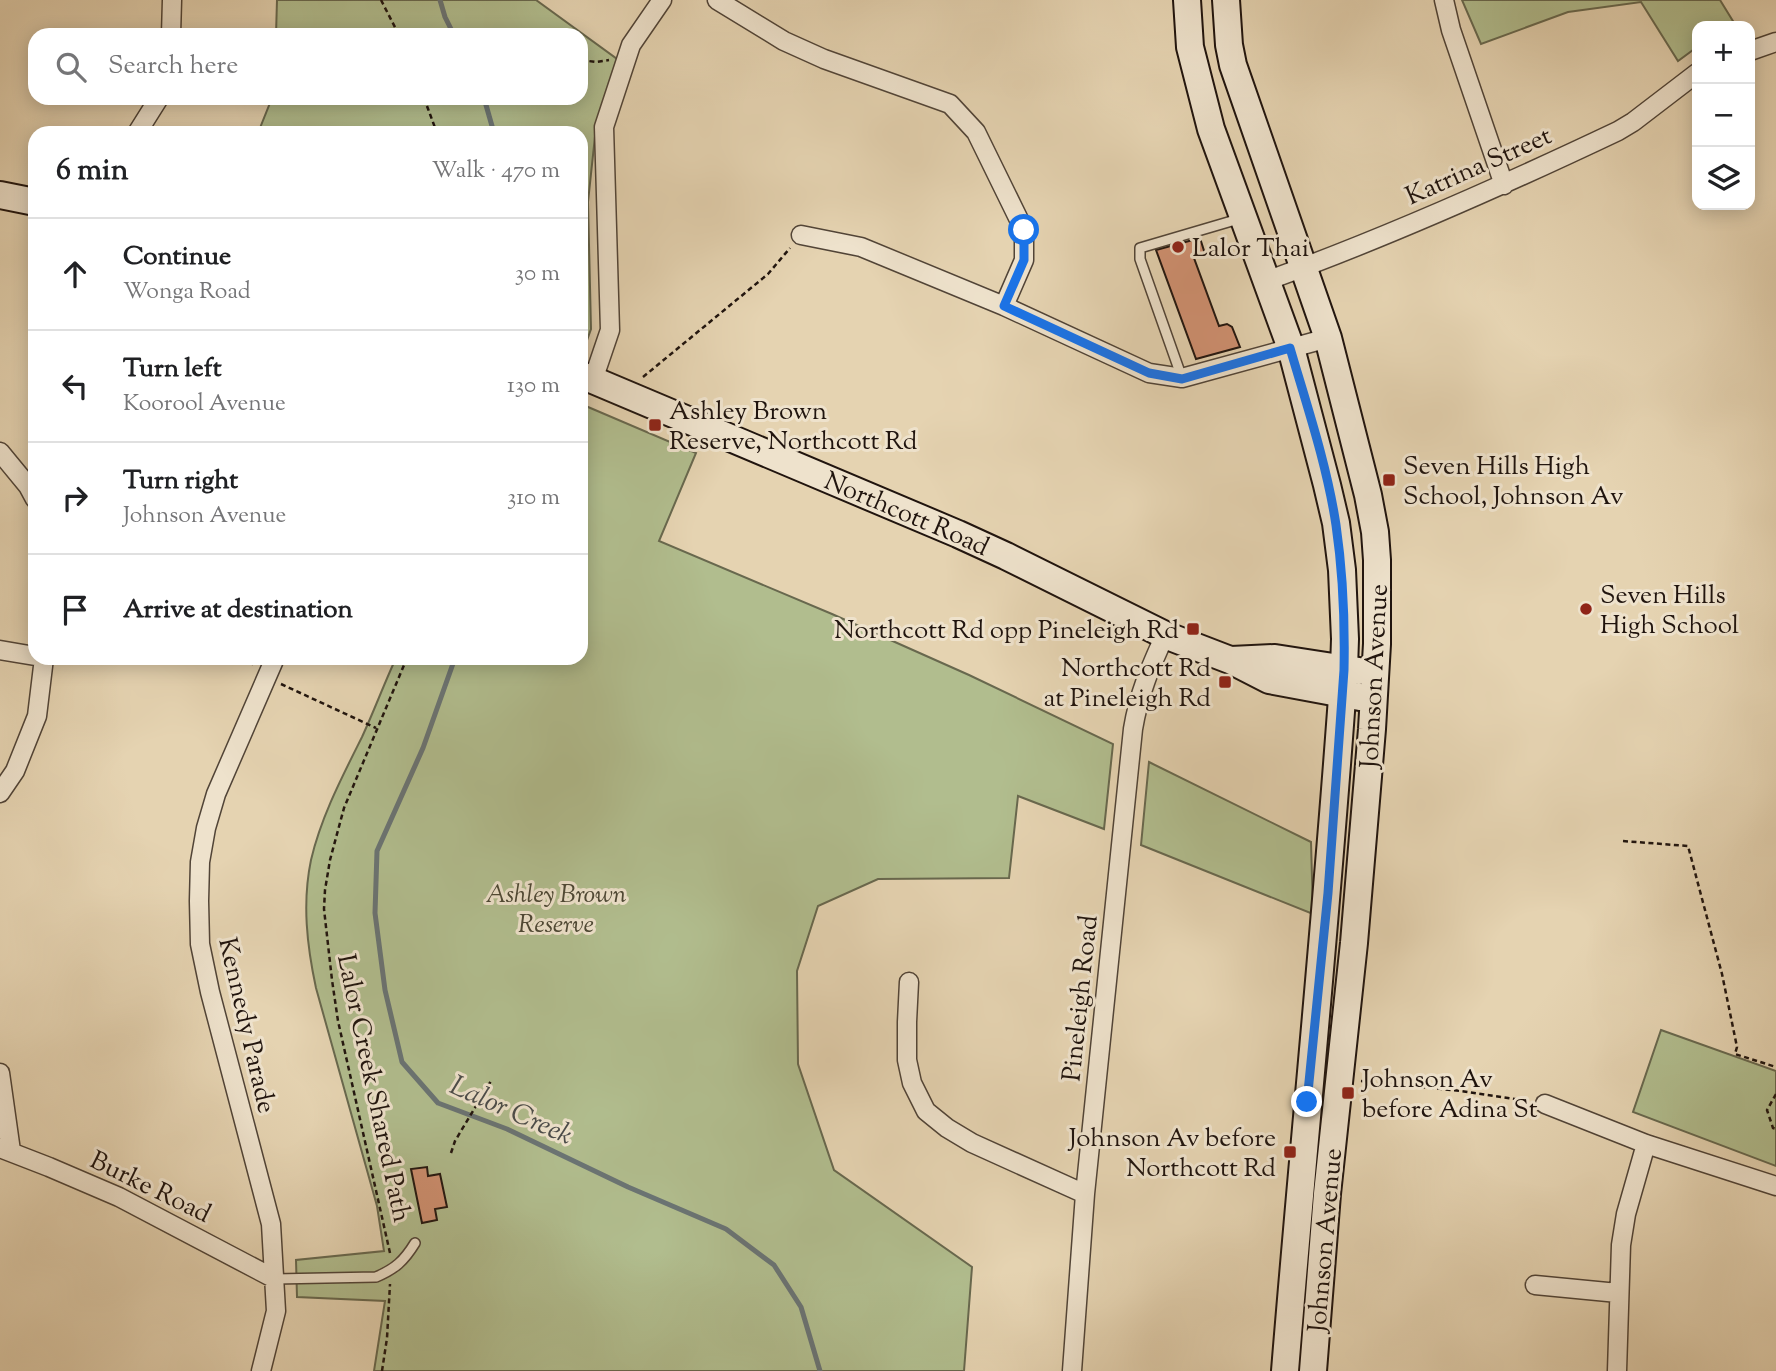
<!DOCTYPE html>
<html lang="en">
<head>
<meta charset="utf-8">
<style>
  :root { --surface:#fff; --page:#f2f2f2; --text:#202124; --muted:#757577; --line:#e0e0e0 }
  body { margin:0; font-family:"Sorts Mill Goudy",serif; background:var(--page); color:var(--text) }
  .controls { position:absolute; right:21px; top:21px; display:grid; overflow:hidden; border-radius:14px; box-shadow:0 4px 18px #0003 }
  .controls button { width:63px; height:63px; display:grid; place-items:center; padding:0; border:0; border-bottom:2px solid var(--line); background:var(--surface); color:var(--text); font:35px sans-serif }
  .stop { position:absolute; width:21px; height:21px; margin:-16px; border:5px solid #1a73e8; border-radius:50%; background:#fff }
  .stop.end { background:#1a73e8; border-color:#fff; box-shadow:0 2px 7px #0008 }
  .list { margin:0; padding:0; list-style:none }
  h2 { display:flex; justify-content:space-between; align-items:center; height:91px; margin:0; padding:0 28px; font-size:30px }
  h2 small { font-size:23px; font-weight:400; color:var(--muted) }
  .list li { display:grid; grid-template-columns:46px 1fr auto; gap:21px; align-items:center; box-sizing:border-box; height:112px; padding:0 28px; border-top:2px solid var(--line) }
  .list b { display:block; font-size:26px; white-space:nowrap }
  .list p { margin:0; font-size:23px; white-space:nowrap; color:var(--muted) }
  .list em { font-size:23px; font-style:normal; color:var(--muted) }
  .icon { flex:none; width:38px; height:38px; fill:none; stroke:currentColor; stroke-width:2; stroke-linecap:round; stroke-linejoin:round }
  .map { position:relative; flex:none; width:1776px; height:1371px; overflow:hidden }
  .search { position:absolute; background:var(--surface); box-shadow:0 4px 18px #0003; left:28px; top:28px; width:560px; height:77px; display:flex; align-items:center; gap:18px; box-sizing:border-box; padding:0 24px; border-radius:21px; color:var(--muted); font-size:26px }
  .panel { position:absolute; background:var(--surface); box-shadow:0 4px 18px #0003; left:28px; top:126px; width:560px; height:539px; border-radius:21px }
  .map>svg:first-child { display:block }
</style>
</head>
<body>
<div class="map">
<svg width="1776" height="1371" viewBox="0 0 1776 1371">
  <rect width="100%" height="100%" fill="#e5d3b1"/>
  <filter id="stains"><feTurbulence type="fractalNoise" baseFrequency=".00286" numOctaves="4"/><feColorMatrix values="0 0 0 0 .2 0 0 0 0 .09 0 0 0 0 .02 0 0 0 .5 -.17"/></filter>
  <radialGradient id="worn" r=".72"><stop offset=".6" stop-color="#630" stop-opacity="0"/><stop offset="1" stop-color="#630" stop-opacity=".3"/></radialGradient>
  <path fill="#b1bd8e" stroke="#68684e" stroke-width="2" d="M277,0H536L617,59L596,127L588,202L591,329L586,343L581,345V133H258L272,98H581V35H276Z
    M1462,0H1720L1736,26H1697V47L1678,61L1641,2L1568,12L1481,44Z
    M581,404L696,453L659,541L832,614L969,675L1113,744L1104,829L1018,796L1009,878L878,879L818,906L797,971L798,1064L834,1170L972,1267L964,1371H374L385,1301L297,1297L296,1260L384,1251L377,1206L316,988C307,946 302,903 311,860C321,817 342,777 362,737C374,711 384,684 396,658H581Z
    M1149,762L1311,842L1313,914L1141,845Z
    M1661,1030L1776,1071V1166L1633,1112Z"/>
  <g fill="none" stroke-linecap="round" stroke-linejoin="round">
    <path stroke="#6a7474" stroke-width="5" d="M440,0L445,17L454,35
      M484,98L494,133
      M455,658L423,748L377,851L375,913L385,990L402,1062L438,1103L507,1129L628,1187L726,1229L774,1265L801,1307L820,1371"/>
  </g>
  <path fill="#d19172" stroke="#20140e" stroke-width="2" d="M1200,238L1205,254L1194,258L1219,326L1227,324L1232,327L1240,347L1196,359L1156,250Z
    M427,1167L428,1176L440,1174L447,1207L435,1209L437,1220L422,1223L411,1169Z"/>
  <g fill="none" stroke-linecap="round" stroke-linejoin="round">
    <defs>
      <path id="lane" d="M1182,378L1140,259V248L1242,218
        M275,1279L376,1277C395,1269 404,1261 415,1243"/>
      <path id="street" d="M717,0L784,41L824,59L950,104L976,132L1024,230V260L1004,306
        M1444,0L1451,30L1504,185
        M171,35L172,0
        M1750,51L1776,42
        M137,133L159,98
        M801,235L861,247L1004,306L1149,373L1182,378L1328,338
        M1266,281C1386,238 1502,186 1618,131L1633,122L1697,73
        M593,380L610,330L604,127L631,45L662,0
        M0,452L28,486L35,499
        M0,650L35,656
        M0,793L15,771L37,716L44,658
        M909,982L907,1022V1060L912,1083L926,1111L947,1128L972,1143L1085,1194
        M0,1073L11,1151
        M1545,1104L1646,1144L1776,1186
        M0,1148L49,1167L119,1197L275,1279
        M1535,1285L1618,1293
        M261,1371L276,1311L271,1224L210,992L200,944L199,901L200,862L206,828L216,794L275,658
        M1072,1371L1085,1194L1133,729C1139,693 1150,668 1165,635
        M1617,1371L1621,1245L1626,1214L1646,1144"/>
      <g id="secondary">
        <path d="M1187,0L1190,47L1211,129L1291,348L1327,485L1336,523L1342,570L1345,639L1344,669C1328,904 1304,1137 1285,1371"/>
        <path d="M1226,0L1229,45L1233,65L1328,338L1368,495L1375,532L1377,560V644L1372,729L1354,943L1327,1194L1313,1371"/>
        <path d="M0,195L35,202"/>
        <path id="s1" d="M581,375L958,534L1006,556L1165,635L1230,660L1269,680L1360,697"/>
        <path d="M1231,660L1275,658L1359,671"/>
      </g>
    </defs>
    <use href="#lane" stroke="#514437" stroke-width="12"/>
    <use href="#street" stroke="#514437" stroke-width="21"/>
    <use href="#secondary" stroke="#20140e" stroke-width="30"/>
    <path stroke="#20140e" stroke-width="2.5" stroke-dasharray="5 3.5" stroke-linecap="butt" d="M381,0L399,35
      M581,60L596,62L609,60
      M424,98L437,133
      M643,377L768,274L790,248
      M215,658L253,664
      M281,684L376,728
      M1623,841L1688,846L1722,974L1737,1047L1735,1054L1776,1067
      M1361,1081L1461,1091L1528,1101
      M1776,1094L1767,1110L1773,1128L1776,1129
      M451,1153L455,1141L491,1081
      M390,1253L338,1021L332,980L324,909L325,890L330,860L344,808L407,658
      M382,1371L387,1338L390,1284"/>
    <use href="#lane" stroke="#eee2cc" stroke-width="9"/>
    <use href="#street" stroke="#eee2cc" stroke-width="18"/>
    <use href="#secondary" stroke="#eee2cc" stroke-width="26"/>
  </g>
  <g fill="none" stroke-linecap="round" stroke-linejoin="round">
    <path stroke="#1a73e8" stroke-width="9" d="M1024,230V260L1004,306L1149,373L1182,379L1290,348C1307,406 1327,465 1336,525C1343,573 1345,621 1344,670L1328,893L1307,1102"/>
  </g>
  <g fill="#8f2418" stroke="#eee2cc" stroke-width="2.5">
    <circle cx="1178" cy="247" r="7"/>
    <rect x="648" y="418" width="14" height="14" rx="3.5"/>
    <rect x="1382" y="473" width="14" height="14" rx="3.5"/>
    <circle cx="1586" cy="609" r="7"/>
    <rect x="1186" y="622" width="14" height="14" rx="3.5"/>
    <rect x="1218" y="675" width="14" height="14" rx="3.5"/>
    <rect x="1341" y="1086" width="14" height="14" rx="3.5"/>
    <rect x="1283" y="1145" width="14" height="14" rx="3.5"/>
  </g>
  <g text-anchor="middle" stroke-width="6" stroke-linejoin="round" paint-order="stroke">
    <g font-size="26" fill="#20140e" stroke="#eee2cc">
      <text transform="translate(1478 165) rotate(-24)" y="9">Katrina Street</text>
      <text dy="9" stroke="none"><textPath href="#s1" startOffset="354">Northcott Road</textPath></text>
      <text transform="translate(1373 676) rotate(-87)" y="9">Johnson Avenue</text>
      <text transform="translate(1079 998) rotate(-84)" y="9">Pineleigh Road</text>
      <text transform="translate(248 1025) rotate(77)" y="9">Kennedy Parade</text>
      <text transform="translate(375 1088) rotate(78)" y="9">Lalor Creek Shared Path</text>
      <text transform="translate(151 1186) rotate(26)" y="9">Burke Road</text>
      <text transform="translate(1324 1240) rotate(-85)" y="9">Johnson Avenue</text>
    </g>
    <g font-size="26" fill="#20140e" stroke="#eee2cc" text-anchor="start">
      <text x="1192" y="256">Lalor Thai</text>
      <text x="669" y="419">Ashley Brown<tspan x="669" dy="30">Reserve, Northcott Rd</tspan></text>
      <text x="1403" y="474">Seven Hills High<tspan x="1403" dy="30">School, Johnson Av</tspan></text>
      <text x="1600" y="603">Seven Hills<tspan x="1600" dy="30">High School</tspan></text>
      <text x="1179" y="638" text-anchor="end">Northcott Rd opp Pineleigh Rd</text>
      <text x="1211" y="676" text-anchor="end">Northcott Rd<tspan x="1211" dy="30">at Pineleigh Rd</tspan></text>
      <text x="1362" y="1087">Johnson Av<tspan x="1362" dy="30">before Adina St</tspan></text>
      <text x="1276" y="1146" text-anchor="end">Johnson Av before<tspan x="1276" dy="30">Northcott Rd</tspan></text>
    </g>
    <g font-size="26" font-style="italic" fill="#4c4734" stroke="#eee2cc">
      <text x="556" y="902">Ashley Brown<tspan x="556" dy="30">Reserve</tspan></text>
    </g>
    <g font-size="28" font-style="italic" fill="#4b4c4a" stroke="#eee2cc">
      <text transform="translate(512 1109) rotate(24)" y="10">Lalor Creek</text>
    </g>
  </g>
  <rect width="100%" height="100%" filter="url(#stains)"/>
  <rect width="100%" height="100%" fill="url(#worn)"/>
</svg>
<div class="controls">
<button>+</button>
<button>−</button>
<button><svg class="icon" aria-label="layers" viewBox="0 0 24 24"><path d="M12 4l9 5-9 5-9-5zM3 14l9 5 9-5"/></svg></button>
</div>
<div class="stop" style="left:1024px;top:230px"></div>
<div class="stop end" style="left:1307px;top:1102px"></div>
<div class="search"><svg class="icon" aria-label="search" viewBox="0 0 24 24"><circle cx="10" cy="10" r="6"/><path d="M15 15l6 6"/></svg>Search here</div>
<section class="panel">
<h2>6 min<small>Walk · 470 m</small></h2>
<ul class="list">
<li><svg class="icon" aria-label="ahead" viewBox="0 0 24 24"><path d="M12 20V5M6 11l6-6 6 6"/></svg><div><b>Continue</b><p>Wonga Road</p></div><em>30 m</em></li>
<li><svg class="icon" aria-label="left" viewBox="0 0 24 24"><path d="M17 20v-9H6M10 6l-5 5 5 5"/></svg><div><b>Turn left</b><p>Koorool Avenue</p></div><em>130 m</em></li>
<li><svg class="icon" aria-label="right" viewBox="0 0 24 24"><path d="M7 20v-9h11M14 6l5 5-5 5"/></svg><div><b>Turn right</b><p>Johnson Avenue</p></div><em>310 m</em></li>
<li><svg class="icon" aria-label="arrive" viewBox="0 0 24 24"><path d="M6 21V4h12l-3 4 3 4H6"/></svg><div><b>Arrive at destination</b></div></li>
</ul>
</section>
</div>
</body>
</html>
